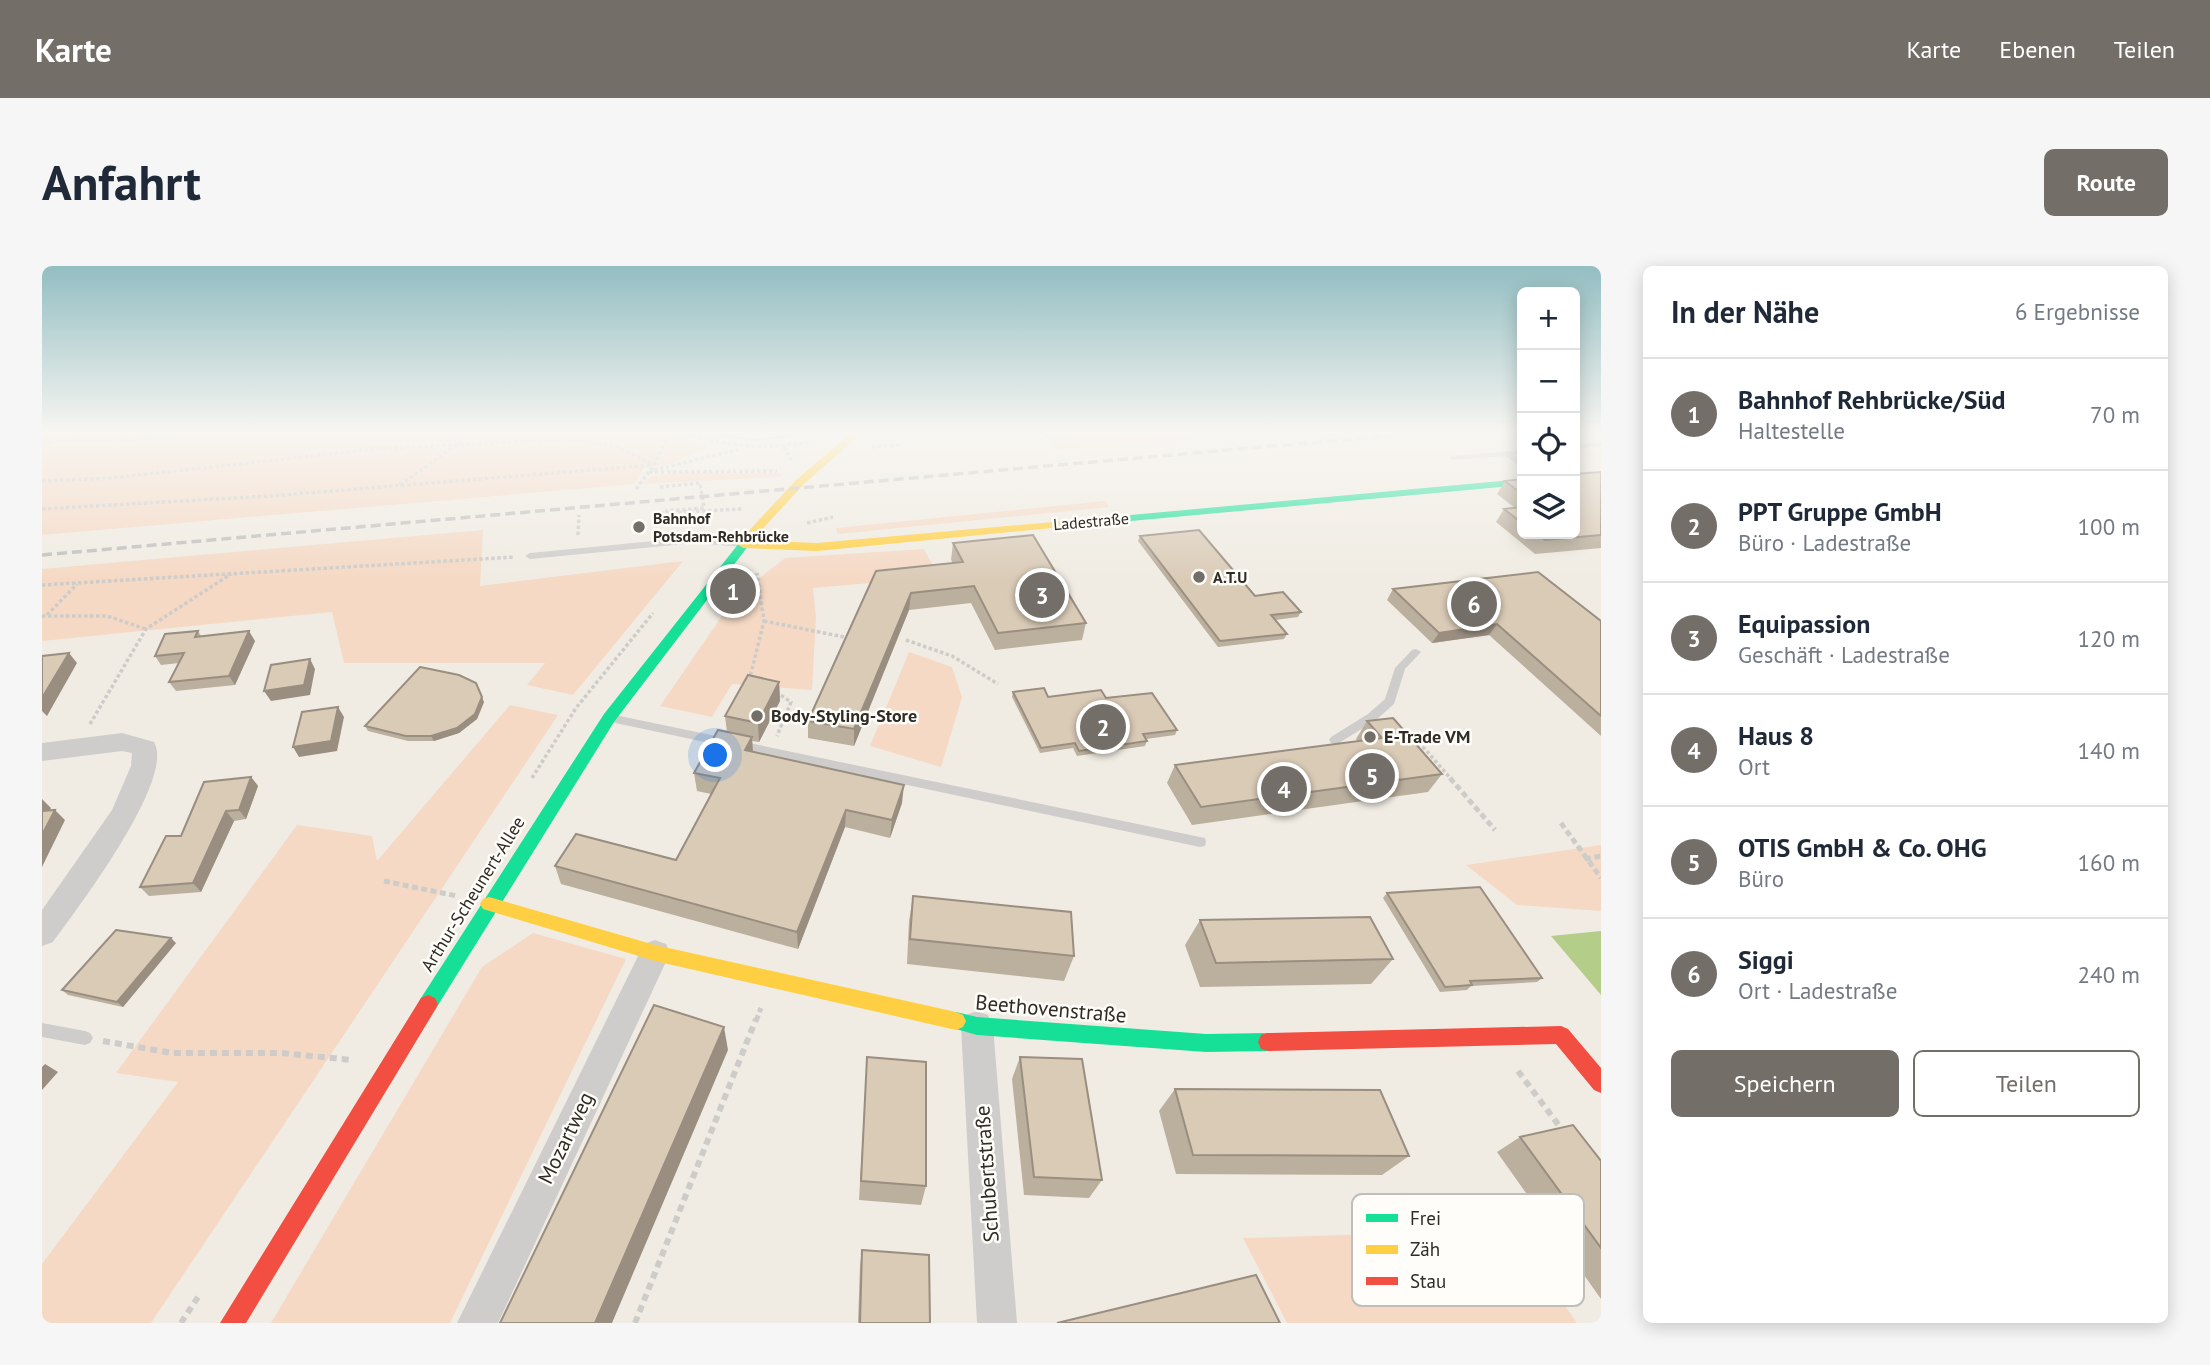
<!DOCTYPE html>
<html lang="de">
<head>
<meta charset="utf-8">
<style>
  :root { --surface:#fff; --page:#f6f6f7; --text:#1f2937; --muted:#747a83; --line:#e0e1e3; --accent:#736f68 }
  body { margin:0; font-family:"PT Sans",sans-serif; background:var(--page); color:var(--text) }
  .controls { position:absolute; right:21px; top:21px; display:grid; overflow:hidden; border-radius:10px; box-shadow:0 4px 18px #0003 }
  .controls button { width:63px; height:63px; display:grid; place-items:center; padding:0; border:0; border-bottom:2px solid var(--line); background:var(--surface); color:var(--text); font:35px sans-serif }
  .you { position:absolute; left:674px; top:490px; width:24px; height:24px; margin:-18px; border:5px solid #fff; border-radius:50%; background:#1a73e8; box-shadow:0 0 0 10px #1a73e833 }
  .badge { display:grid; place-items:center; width:46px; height:46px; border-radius:50%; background:var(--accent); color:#fff; font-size:23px; font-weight:700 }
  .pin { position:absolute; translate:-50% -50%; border:4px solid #fff; box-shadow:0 2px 7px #0006 }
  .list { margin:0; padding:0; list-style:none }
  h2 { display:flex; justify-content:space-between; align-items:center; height:91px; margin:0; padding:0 28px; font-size:30px }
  h2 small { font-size:23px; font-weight:400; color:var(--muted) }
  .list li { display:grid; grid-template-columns:46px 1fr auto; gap:21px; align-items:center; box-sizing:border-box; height:112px; padding:0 28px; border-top:2px solid var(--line) }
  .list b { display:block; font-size:26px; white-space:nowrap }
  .list p { margin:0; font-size:23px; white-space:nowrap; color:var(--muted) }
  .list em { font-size:23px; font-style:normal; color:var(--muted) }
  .actions { display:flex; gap:14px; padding:21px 28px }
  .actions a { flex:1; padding:16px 0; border:2px solid var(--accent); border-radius:10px; text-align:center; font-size:24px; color:var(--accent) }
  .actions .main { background:var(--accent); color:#fff }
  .icon { flex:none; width:38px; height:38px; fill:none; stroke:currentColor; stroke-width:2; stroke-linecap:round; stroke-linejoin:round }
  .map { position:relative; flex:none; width:1559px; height:1057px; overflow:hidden; border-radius:10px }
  header { display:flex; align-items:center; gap:42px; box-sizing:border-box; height:98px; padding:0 35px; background:var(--accent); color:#fff }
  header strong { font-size:33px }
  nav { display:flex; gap:38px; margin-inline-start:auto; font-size:24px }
  .intro { display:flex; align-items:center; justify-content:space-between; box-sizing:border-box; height:168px; padding:0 42px }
  h1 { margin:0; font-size:49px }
  .button { padding:18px 32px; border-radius:10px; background:var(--accent); color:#fff; font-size:24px; font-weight:700 }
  main { display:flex; gap:42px; padding:0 42px }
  aside { flex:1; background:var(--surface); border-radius:10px; box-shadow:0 4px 18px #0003 }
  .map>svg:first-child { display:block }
</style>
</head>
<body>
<header>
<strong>Karte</strong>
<nav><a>Karte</a><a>Ebenen</a><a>Teilen</a></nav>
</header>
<div class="intro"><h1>Anfahrt</h1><a class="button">Route</a></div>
<main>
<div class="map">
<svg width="1559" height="1057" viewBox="0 0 1559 1057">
  <rect width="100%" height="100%" fill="#f0ece3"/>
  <path fill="#f5d9c5" d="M0,166H626L665,182L625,199L602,202L592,218L0,269Z
    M1002,166H1226L1014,184Z
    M628,207H735L739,208L738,211L601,218L608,211Z
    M1063,235L1067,241L796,268L794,262Z
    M441,264L438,320L641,295L531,429L485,419L503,397H302L290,346L0,375V303Z
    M882,283L897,311L771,322L774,352L770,424L690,418L670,451L618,440L693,331L743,292Z
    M867,386L910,401L920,431L899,501L828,480Z
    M468,439L516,449L109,1057H0V998L136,816L74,807L255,559L330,570L335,595Z
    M1559,579V645L1475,639L1424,599Z
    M491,667L584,693L408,1057H229L440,701Z
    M1370,967L1480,977L1535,1057H1245L1201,972Z"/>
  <path fill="#b4cd89" d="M1559,665V729L1509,670Z"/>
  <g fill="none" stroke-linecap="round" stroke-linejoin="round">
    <path stroke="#cdccc9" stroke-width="3.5" stroke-dasharray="3.5 2.5" stroke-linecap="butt" d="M639,166C682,180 723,184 768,176
      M981,166L983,172
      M0,177L26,174L74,175L156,166
      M742,181L749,194
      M830,181L857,179
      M612,204L699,183
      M607,206L735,205
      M0,215L69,212L331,183L531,173L576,181L612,199
      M358,219L432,166
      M618,221L658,217L662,242L623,245
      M594,223L612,199L628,166
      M0,243L228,230L611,199
      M618,247L701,243
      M765,257L791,251
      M536,269L537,249
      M0,319L473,291
      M5,349L35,318
      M0,350H65L104,363
      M722,355L807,372
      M864,374L910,390L956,418
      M707,415L722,355L715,307
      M734,426L749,436L735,470
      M48,458L104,363L189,308
      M1370,475L1383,483L1409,513
      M490,512L534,442L611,347"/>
    <path stroke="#cdccc9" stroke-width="5" stroke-dasharray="6 3.5" stroke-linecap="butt" d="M1408,512L1453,564
      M1519,557L1559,612
      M1543,593L1559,590
      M342,615L415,630
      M714,755L719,742"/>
    <path stroke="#cdccc9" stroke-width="6" stroke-dasharray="7 5" stroke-linecap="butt" d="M61,775L130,787H239L310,794
      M1476,805L1521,865
      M139,1057L156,1031
      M593,1057L714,753"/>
    <path fill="#cecdcb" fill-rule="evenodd" d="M1018,166H1040L1036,168L1005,172L1001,170Z
      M1559,176V180L1533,183V179Z
      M1480,184V188L1472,189L1480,195V201L1463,190L1411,194L1407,192L1411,190Z
      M653,271L701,275L706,278L701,281L653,277L488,293L483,290L488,287Z
      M1374,383L1379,386L1363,403L1352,438L1334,454L1297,477H1289L1287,474L1289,471L1326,448L1343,433L1353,402L1370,384Z
      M568,448L1158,571L1163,572L1164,576L1163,580L1158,581L564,455L562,452L564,449Z
      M0,757L43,765L48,767L51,772L48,777L43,779L0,771Z"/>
    <path fill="#cecdcb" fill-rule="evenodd" d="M80,467L112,476C134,513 35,643 11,676L0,680V644L70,544L89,500L90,487L80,485L0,495V477Z
      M613,674L624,678L628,687L456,1057H415L602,678Z
      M935,745L946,749L951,760L975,1057H935L919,760L924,749Z"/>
    <path fill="#16e098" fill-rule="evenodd" d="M1480,213V219L1078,256L1072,253L1078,250Z
      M709,266L713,267V271L572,456L393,744L386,747L379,744L376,738L379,732L562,448L705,267Z
      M914,746L935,751L1164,768L1226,767L1233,769L1236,776L1233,783L1226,785L1164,786L935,769L907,761L904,755L907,749Z"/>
    <path fill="#ffcf43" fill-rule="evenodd" d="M810,166H821L762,218L713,271H705V267L754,214Z
      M1078,250L1082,251V255L775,285L701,282L695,278L701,274L775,277Z
      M447,631L613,679L914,746L921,749L924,755L921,761L914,764L613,695L441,643L438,638L441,633Z"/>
    <path fill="#f24e42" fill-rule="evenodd" d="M386,729L393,732L396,738L393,744L204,1057H178L379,732Z
      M1519,760L1526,763L1559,802V827L1552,824L1514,778L1226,785L1219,783L1216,776L1219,769L1226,767Z"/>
    <path stroke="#c0bfbd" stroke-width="2" d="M657,166L714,174L771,166"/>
    <path stroke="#c0bfbd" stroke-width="3.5" stroke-dasharray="10 5" stroke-linecap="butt" d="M0,289L1389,166"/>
  </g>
  <path fill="#bbaf9d" d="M1559,206V282L1493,288L1454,256L1462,243L1473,242L1455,228L1463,215L1480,213V268H1533Z
    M1098,270L1213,330L1259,346L1256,351L1233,354L1245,368L1242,373L1176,381L1096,275Z
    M911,277L1044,357L1040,374L953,384L929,337L867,344L812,480L766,472V455L834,305L911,297L909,294Z
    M1351,323L1559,355V470L1447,369L1390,377L1345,334Z
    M156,365L159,370L213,375L193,419L134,425L127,416L137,397L119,399L113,390Z
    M737,416L738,435L717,476L710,475L711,485L860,537L848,572L803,561L756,683L519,618L513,600L634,594L669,528L655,525L652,507L685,466L683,450Z
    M971,426L1006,431L1064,432L1135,464L1133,469L1104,473L1105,475L1103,480L1035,490L1031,482L998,487L970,431Z
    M442,436L435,453L417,467L392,475H366L326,465L323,460Z
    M1325,455L1400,508L1386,526L1150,559L1125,517L1133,499L1315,475L1314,473Z
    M209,511L216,520L204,553L192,555L159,626L107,630L98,621Z
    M1345,627L1500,712L1495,716L1429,720L1425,724L1398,726L1341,632Z
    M871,630L1032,690L1022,715L865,698L867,655Z
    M1158,654L1351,693L1329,718L1158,721L1143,679Z
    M134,677L81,741L26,729L20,724Z
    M825,791L884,920L879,939L817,934Z
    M978,791L1060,914L1047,932L982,929L970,813Z
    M1133,823L1367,890L1340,909L1134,908L1117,845Z
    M1478,871L1559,895V1033L1455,886Z
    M820,984L888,1057H816L818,1000Z"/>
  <path fill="#998e80" d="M869,327L867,344L812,480V463Z
    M1455,358L1447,369L1390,377L1397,367Z
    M207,365L213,375L193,419L187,410Z
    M27,387L35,397L5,450L0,445V432Z
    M268,393L273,403L268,429L229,435L222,425Z
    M737,416L738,435L717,476L716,457Z
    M440,431L442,436L435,453L417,467L392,475L389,470Z
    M296,441L302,451L295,485L257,491L251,481Z
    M710,471L711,489L703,484Z
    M209,511L216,520L204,553L197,544Z
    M862,519L860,537L848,572L850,554Z
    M0,533L9,542L1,557L0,556Z
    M13,544L23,554L0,601V569Z
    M804,544L803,561L756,683L755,666Z
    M184,545L192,555L159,626L151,617Z
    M129,672L134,677L81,741L75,736Z
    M682,761L686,784L570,1057H553Z
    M3,798L16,806L0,824V801Z"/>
  <path fill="#dacbb7" stroke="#998e80" stroke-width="2" d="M1559,206V269L1503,274L1494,268H1533V208Z
    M1480,213V228L1463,215Z
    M1480,241V257L1462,243Z
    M1157,264L1213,330L1241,326L1259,346L1229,349L1245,368L1178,375L1098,270Z
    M991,269L1044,357L956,367L932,320L869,327L812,463L766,455L834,305L921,296L911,277Z
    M1496,306L1559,355V450L1455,358L1397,367L1351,323Z
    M156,365L153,371L207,365L187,410L127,416L142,387L113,390L123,368Z
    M27,387L0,432V390Z
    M268,393L262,419L222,425L229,399Z
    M378,401L417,409L434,417L440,431L433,448L415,462L389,470H364L323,460Z
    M706,409L737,416L716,457L683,450Z
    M1002,422L1006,431L1059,424L1064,432L1110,427L1135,464L1101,468L1105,475L1037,485L1033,477L999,482L971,426Z
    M296,441L289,475L251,481L260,446Z
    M1351,452L1400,508L1159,541L1133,499L1340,472L1325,455Z
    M676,464L710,471L703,484L862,519L850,554L804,544L755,666L513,600L534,568L634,594L678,512L652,507Z
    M209,511L197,544L184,545L151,617L98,621L124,570H139L162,516Z
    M13,544L0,569V545Z
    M1438,621L1500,712L1428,715L1430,719L1403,721L1345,627Z
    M871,630L1029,646L1032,690L868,673Z
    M1328,651L1351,693L1174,697L1158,654Z
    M74,664L129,672L75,736L20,724Z
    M612,739L682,761L553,1057H458Z
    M825,791L884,796V920L819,915Z
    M978,791L1040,793L1060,914L992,911Z
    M1133,823L1338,824L1367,890L1151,889Z
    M1531,859L1559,895V982L1478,871Z
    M820,984L887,989L888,1057H818Z
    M1214,1009L1238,1057H1015Z"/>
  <linearGradient id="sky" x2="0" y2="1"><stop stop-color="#93bec2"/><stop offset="0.53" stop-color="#f8f6f2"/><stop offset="1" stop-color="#f8f6f2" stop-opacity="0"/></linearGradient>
  <rect width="1559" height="314" fill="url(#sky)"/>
  <g fill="#736f68" stroke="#fefdf9" stroke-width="2.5">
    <circle cx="597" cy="261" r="7"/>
    <circle cx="1157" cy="311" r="7"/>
    <circle cx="715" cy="450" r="7"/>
    <circle cx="1328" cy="471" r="7"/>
  </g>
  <g text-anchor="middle" stroke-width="5" stroke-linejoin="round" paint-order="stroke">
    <g font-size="16" font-weight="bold" fill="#2f2c25" stroke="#fefdf9" text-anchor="start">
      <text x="611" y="258">Bahnhof<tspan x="611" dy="18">Potsdam-Rehbrücke</tspan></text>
      <text x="1171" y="317">A.T.U</text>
    </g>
    <g font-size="16" fill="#2f2c25" stroke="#fefdf9">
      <text transform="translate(1049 255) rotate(-5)" y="6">Ladestraße</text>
    </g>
    <g font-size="18" font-weight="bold" fill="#2f2c25" stroke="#fefdf9" text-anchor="start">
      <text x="729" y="456">Body-Styling-Store</text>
      <text x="1342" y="477">E-Trade VM</text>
    </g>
    <g font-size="18" fill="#2f2c25" stroke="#fefdf9">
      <text transform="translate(431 628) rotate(-58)" y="6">Arthur-Scheunert-Allee</text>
    </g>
    <g font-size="21" fill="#2f2c25" stroke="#fefdf9">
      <text transform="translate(1009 743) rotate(5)" y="7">Beethovenstraße</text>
      <text transform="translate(524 872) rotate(-64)" y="7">Mozartweg</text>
      <text transform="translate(945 908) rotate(-94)" y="7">Schubertstraße</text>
    </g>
  </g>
  <rect x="1310" y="928" width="232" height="112" rx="10" fill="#fefdf9" stroke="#c0beb9" stroke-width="2"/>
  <rect x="1324" y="948" width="32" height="8" fill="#16e098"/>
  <rect x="1324" y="979" width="32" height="9" fill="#ffcf43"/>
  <rect x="1324" y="1011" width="32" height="8" fill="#f24e42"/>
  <g font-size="19" fill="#2f2c25">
    <text x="1368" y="959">Frei</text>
    <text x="1368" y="990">Zäh</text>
    <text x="1368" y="1022">Stau</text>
  </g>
</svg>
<div class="controls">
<button>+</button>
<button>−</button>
<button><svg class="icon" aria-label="locate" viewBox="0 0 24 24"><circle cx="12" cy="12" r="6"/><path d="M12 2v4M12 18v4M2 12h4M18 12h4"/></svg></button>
<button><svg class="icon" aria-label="layers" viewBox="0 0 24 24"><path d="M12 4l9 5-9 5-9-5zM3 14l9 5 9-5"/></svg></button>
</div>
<div class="you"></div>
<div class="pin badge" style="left:691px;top:325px">1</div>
<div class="pin badge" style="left:1061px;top:461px">2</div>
<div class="pin badge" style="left:1000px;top:329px">3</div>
<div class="pin badge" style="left:1242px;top:523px">4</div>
<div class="pin badge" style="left:1330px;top:510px">5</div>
<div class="pin badge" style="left:1432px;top:338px">6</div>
</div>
<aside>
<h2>In der Nähe<small>6 Ergebnisse</small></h2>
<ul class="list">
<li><span class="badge">1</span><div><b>Bahnhof Rehbrücke/Süd</b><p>Haltestelle</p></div><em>70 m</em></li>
<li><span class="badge">2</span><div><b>PPT Gruppe GmbH</b><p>Büro · Ladestraße</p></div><em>100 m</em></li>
<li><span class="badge">3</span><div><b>Equipassion</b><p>Geschäft · Ladestraße</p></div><em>120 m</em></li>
<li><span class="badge">4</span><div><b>Haus 8</b><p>Ort</p></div><em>140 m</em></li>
<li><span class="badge">5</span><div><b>OTIS GmbH &amp; Co. OHG</b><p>Büro</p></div><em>160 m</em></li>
<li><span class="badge">6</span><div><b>Siggi</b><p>Ort · Ladestraße</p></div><em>240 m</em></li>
</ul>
<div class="actions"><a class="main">Speichern</a><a>Teilen</a></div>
</aside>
</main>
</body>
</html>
